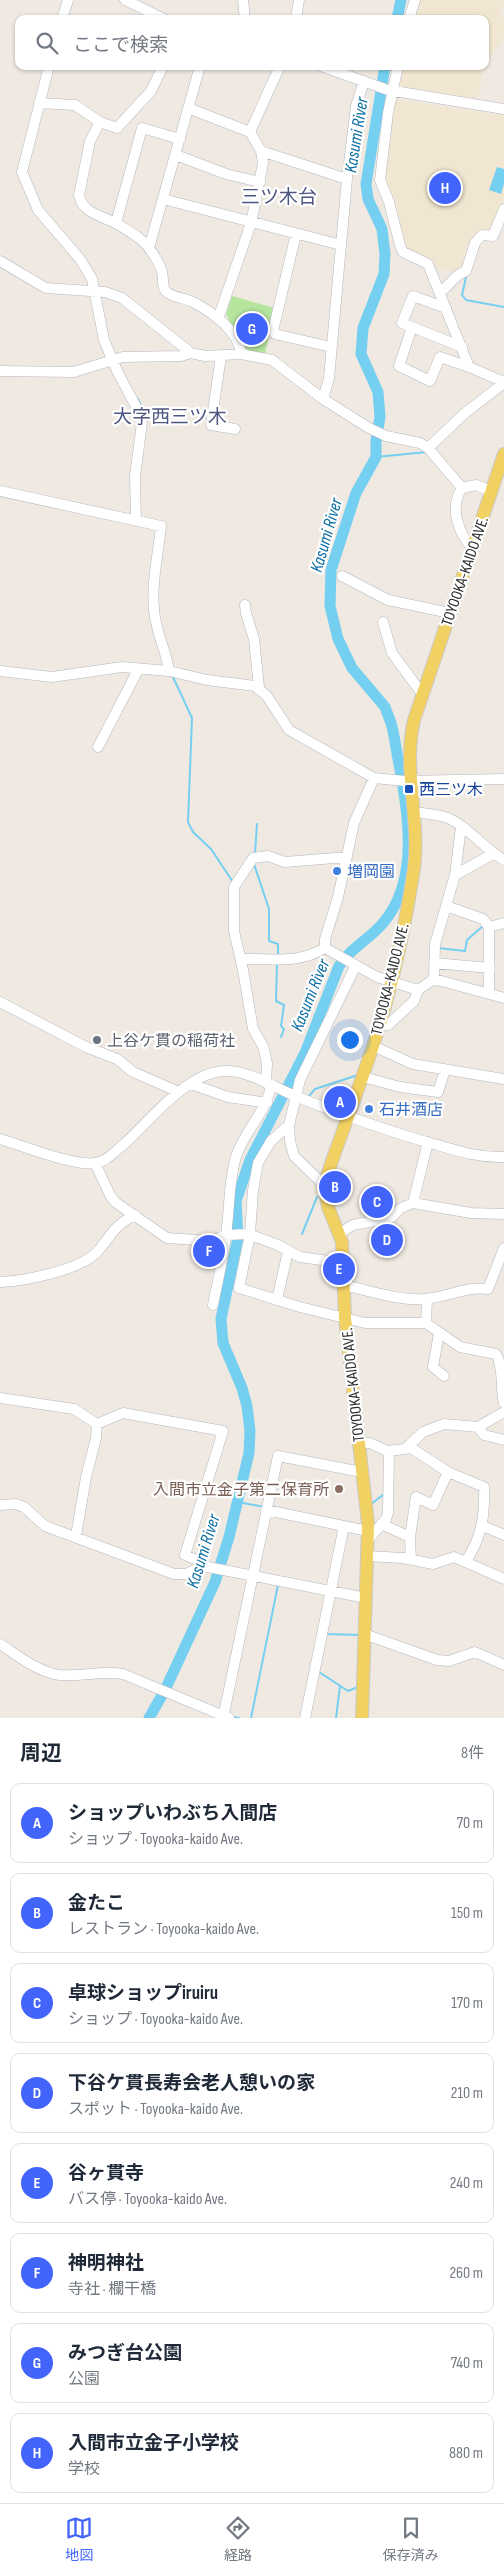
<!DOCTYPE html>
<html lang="ja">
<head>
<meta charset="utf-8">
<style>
  :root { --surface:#fff; --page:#f6f6f7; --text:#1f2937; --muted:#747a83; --line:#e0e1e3; --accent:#4264fb }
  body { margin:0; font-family:"Sofia Sans Condensed","Noto Sans JP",sans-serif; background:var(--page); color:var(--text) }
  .you { position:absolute; left:349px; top:1039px; width:18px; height:18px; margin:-12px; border:4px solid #fff; border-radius:50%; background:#1a73e8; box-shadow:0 0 0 8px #1a73e833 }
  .badge { display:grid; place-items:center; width:32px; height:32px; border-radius:50%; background:var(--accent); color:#fff; font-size:16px; font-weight:700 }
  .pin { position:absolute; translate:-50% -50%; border:2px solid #fff; box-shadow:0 1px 5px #0006 }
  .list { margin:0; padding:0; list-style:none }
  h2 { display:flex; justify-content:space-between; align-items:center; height:65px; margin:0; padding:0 20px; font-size:21px }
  h2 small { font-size:16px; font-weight:400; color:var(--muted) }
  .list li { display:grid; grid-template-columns:32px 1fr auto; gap:15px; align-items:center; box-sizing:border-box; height:80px; margin:0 10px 10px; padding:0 10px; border:1px solid var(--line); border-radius:10px }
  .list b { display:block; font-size:19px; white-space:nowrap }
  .list p { margin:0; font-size:16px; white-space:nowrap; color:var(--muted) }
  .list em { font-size:16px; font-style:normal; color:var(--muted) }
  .icon { flex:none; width:28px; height:28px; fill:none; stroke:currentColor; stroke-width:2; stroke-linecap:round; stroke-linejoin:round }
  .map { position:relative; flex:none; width:504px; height:1718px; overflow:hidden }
  .search { position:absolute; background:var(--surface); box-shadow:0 1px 4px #0004; left:15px; right:15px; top:15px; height:55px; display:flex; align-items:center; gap:12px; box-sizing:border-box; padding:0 18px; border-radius:10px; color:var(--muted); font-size:19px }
  .sheet { height:785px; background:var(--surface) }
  nav { display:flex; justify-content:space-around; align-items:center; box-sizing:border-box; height:70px; border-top:1px solid var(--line); background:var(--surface); font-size:14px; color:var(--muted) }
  nav a { display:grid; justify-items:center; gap:2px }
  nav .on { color:var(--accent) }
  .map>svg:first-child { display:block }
</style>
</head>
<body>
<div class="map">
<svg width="504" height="1718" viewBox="0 0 504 1718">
  <rect width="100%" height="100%" fill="#efe9e1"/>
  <path fill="#f0e6d1" d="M417,0H504L500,17L504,19V37L485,63V19H411Z
    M400,66H484L479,95L475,99L396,85Z
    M397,99L504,116V197L492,233L481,231L463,270L456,273L434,267L409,253L403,245L382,179L392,103Z"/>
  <path fill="#b6e59e" d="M232,296L274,308L265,355C241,355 235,332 226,314Z"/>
  <path fill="#75cff0" d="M497,167L504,169V184L501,194L489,190Z"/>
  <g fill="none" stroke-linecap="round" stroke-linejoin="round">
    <path stroke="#75cff0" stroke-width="2" d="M466,277L462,295L466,300L504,307
      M138,399L142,408
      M376,457L427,452
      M173,677L192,718L188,822L193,832L211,849L233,882
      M255,854L257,824
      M254,864L269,909V941L278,944V955
      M438,948L465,951L467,940L483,926
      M277,962L276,1001L284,1005L281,1026L284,1029L281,1037
      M309,1096L315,1089L358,1075
      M302,1234L317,1197
      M238,1502L264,1507
      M370,1505L384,1494
      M325,1634L360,1635
      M319,1672L348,1691L358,1687
      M232,1717L239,1718
      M251,1718L278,1585
      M336,1718L340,1686"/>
    <path stroke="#75cff0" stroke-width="11" d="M397,19L401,0
      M149,1718L165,1690L215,1582L229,1537L249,1453L250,1431L247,1406L242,1388L223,1343L221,1319L238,1238L236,1201L250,1160L305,1053L339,966C351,947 370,939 383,923C420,880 408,814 399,764C396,750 395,737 391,723L385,707L352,668L338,639L330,606L331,570L356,493L376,457V441L380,417L378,392L361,354L363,328L384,274L385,254L382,229L368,199L366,184L385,66"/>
    <defs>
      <path id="minor" d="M125,0L164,19
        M243,0L245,19
        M62,19L68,0
        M296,19L299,0
        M409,19L415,0
        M49,66L22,172L38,210L80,259L92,279L104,340L118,373L139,412L142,423L135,476L136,521
        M321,66L388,90L504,109
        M398,66L388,113L380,180L389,202L400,245L403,252L428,264L469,367L504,382
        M39,103L75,105L100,122L117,128L151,91L163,66
        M188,108L250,132
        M100,122L90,141L79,195C83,215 103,215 119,225C130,232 142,238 149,248C154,255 160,264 162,272C164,278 161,289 168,293C175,298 185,298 193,302C212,312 239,331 241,354
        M261,151L347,179
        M176,155L226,174L260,182
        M163,199L341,245
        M116,223L142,128L180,139
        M296,234L273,331L275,334L331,347
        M149,248L200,66
        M0,261L46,288L105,292L122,298L191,353L205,356L241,354L272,360L323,399L369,428L386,436L420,443L428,448L462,488
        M441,292L458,275L466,271L475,243L482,235L493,236L504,209
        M446,308L413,296L402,323L462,347
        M218,319L251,223L263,163L261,151L250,132L280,66
        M412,327L399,366L430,381L440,357L469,367
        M221,356L211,425L235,429
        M0,371L74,372L123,357L181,356L191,353
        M323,399L329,378L347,179L356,106L364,81
        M428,448L465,413L504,383
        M0,491L161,526C158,557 149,592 156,622C159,639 167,654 169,671
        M473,549C458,533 449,507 462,488L476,485L491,491
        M342,576L388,600L450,613
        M245,605L246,613L254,639L259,687
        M383,622L392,653L423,695
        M0,671L52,677L122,667L169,671L207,680L255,686L267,696L289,730L374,778L405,781L504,779
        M98,747L138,670
        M415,812C426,814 440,814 450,819C471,829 484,849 504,860
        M455,875L461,827
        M446,906L483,919L489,927V994
        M489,927L504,923
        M325,948V939L338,897L354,823L374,778
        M325,948L377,977L418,990
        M241,959C273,958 296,965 325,948
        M434,963L490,968
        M434,979L435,944L455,875L493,854
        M434,979L504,998
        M0,1002L86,1047L117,1059L133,1072L179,1092
        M379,1026L388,1025L414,1001L418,990L434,979
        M373,1046L413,1064L504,1079
        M363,1077L400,1087L438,1092L445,1070
        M266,1083L267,1063L263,1046L253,1029L243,970L234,931V887L253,858L268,856L285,862L347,857
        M191,1084L228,1097L267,1103
        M289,1125L271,1141L258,1163L253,1190L250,1234L239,1288L300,1307L365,1323H426L460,1347L496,1354C504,1367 500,1387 504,1403
        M0,1139C21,1145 76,1167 95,1163C106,1162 114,1152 123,1145C150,1121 189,1069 228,1071C251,1072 274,1087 295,1096C340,1114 387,1131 434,1144C458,1151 479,1158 504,1157
        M95,1163L110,1195L115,1202L167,1238L211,1241L227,1235L248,1234L278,1245L300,1257L343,1263
        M324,1185L294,1156L290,1141L289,1125L300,1080L356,965
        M413,1203L428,1142
        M340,1233L353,1225L391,1218L401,1208L413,1203L471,1213L504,1214
        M0,1282C25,1281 80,1270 97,1252C111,1236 114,1225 135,1215
        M343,1285C368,1290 398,1301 423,1299C448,1298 463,1286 488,1289L504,1248
        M277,1300L288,1251
        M213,1305C218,1279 225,1252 227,1226C230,1202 229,1180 236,1157C244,1131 266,1113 271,1086
        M426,1323L427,1299
        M439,1333L433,1367L444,1376
        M0,1398L74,1409L97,1424L123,1413L223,1431L185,1555L197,1560L203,1566
        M478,1427L484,1435L504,1440
        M359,1443H370L387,1451L405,1449L423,1432L444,1424L478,1427L504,1412
        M408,1446L448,1472L484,1487C485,1515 482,1537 466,1561
        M0,1505L16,1504L24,1507L45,1526L174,1574H186L203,1566L366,1598
        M266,1510L368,1531
        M381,1524L410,1537
        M483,1526L504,1535
        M76,1536L86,1477L96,1438L97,1424
        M368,1540L386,1519L388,1513L389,1451
        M367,1556L403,1558L433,1564L454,1557L504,1579
        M411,1560L410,1537L416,1497L433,1505L448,1472
        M364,1634L437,1660L449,1661L475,1652L504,1665
        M0,1644C17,1655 34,1669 54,1674C72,1679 99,1670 123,1674L229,1718
        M223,1718L278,1456L362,1472
        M305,1718L344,1526"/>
      <path id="major" d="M362,1718L368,1524L345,1318L342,1242L328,1207L324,1185C341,1132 363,1080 379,1027C394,978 405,925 413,875C422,823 402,771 414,720L504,454"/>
    </defs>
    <use href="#minor" stroke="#b4b7c1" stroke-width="11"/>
    <use href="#major" stroke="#c9c9c9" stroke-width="14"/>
    <use href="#minor" stroke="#fff" stroke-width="10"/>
    <use href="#major" stroke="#f2d163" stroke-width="12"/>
  </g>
  <rect fill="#1a4fb4" stroke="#fff" stroke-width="2" x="404" y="784" width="10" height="10" rx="2.5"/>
  <g fill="#3f7fe0" stroke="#fff" stroke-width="2">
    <circle cx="337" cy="871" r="5"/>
    <circle cx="369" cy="1109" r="5"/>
  </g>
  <circle fill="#6b7280" stroke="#fff" stroke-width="2" cx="97" cy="1040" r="5"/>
  <circle fill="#8d6e63" stroke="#fff" stroke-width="2" cx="339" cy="1489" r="5"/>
  <g text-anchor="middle" stroke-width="4.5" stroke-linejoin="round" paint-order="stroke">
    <g font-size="16" fill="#2e2e2e" stroke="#fff">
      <text transform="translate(464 571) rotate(-71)" y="6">TOYOOKA-KAIDO AVE.</text>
      <text transform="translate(389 979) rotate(-76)" y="6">TOYOOKA-KAIDO AVE.</text>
      <text transform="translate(352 1385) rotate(-96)" y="6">TOYOOKA-KAIDO AVE.</text>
    </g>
    <g font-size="16" fill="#164399" stroke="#fff" text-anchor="start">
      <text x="419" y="795">西三ツ木</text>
    </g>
    <g font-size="16" fill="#366cbe" stroke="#fff" text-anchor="start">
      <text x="347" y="877">増岡園</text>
      <text x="379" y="1115">石井酒店</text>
    </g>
    <g font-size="16" fill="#5b616d" stroke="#fff" text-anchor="start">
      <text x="107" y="1046">上谷ケ貫の稲荷社</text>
    </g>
    <g font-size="16" fill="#785e54" stroke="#fff" text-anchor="end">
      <text x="329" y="1495">入間市立金子第二保育所</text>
    </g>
    <g font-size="18" font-style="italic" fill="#0d6fa3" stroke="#fff">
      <text transform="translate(356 135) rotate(-81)" y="6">Kasumi River</text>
      <text transform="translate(326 535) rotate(-74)" y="6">Kasumi River</text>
      <text transform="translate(310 995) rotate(-68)" y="6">Kasumi River</text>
      <text transform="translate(203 1551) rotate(-73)" y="6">Kasumi River</text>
    </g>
    <g font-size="19" fill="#4d5680" stroke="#fff">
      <text x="279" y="203">三ツ木台</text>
      <text x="170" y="423">大字西三ツ木</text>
    </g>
  </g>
</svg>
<div class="you"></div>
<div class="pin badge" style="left:340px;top:1102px">A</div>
<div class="pin badge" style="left:335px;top:1187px">B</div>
<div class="pin badge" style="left:377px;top:1202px">C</div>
<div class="pin badge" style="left:387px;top:1240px">D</div>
<div class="pin badge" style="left:339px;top:1269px">E</div>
<div class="pin badge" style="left:209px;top:1251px">F</div>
<div class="pin badge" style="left:252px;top:329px">G</div>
<div class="pin badge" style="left:445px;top:188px">H</div>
<div class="search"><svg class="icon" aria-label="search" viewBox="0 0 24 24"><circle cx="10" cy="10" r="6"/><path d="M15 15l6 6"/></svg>ここで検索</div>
</div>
<section class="sheet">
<h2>周辺<small>8件</small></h2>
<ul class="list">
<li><span class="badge">A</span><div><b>ショップいわぶち入間店</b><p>ショップ · Toyooka-kaido Ave.</p></div><em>70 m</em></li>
<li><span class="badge">B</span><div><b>金たこ</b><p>レストラン · Toyooka-kaido Ave.</p></div><em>150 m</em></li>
<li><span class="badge">C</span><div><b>卓球ショップiruiru</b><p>ショップ · Toyooka-kaido Ave.</p></div><em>170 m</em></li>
<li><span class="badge">D</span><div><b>下谷ケ貫長寿会老人憩いの家</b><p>スポット · Toyooka-kaido Ave.</p></div><em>210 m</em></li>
<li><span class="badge">E</span><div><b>谷ヶ貫寺</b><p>バス停 · Toyooka-kaido Ave.</p></div><em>240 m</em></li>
<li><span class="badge">F</span><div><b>神明神社</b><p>寺社 · 欄干橋</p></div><em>260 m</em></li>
<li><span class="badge">G</span><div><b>みつぎ台公園</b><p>公園</p></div><em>740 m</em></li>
<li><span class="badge">H</span><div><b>入間市立金子小学校</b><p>学校</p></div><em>880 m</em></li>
</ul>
</section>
<nav>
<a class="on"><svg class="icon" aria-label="map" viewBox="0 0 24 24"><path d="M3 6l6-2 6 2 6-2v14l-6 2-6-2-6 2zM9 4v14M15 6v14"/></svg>地図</a>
<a><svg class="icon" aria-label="directions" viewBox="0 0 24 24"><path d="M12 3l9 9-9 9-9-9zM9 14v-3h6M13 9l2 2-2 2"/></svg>経路</a>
<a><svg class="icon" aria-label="saved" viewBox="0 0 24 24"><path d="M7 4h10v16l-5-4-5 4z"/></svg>保存済み</a>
</nav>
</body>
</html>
